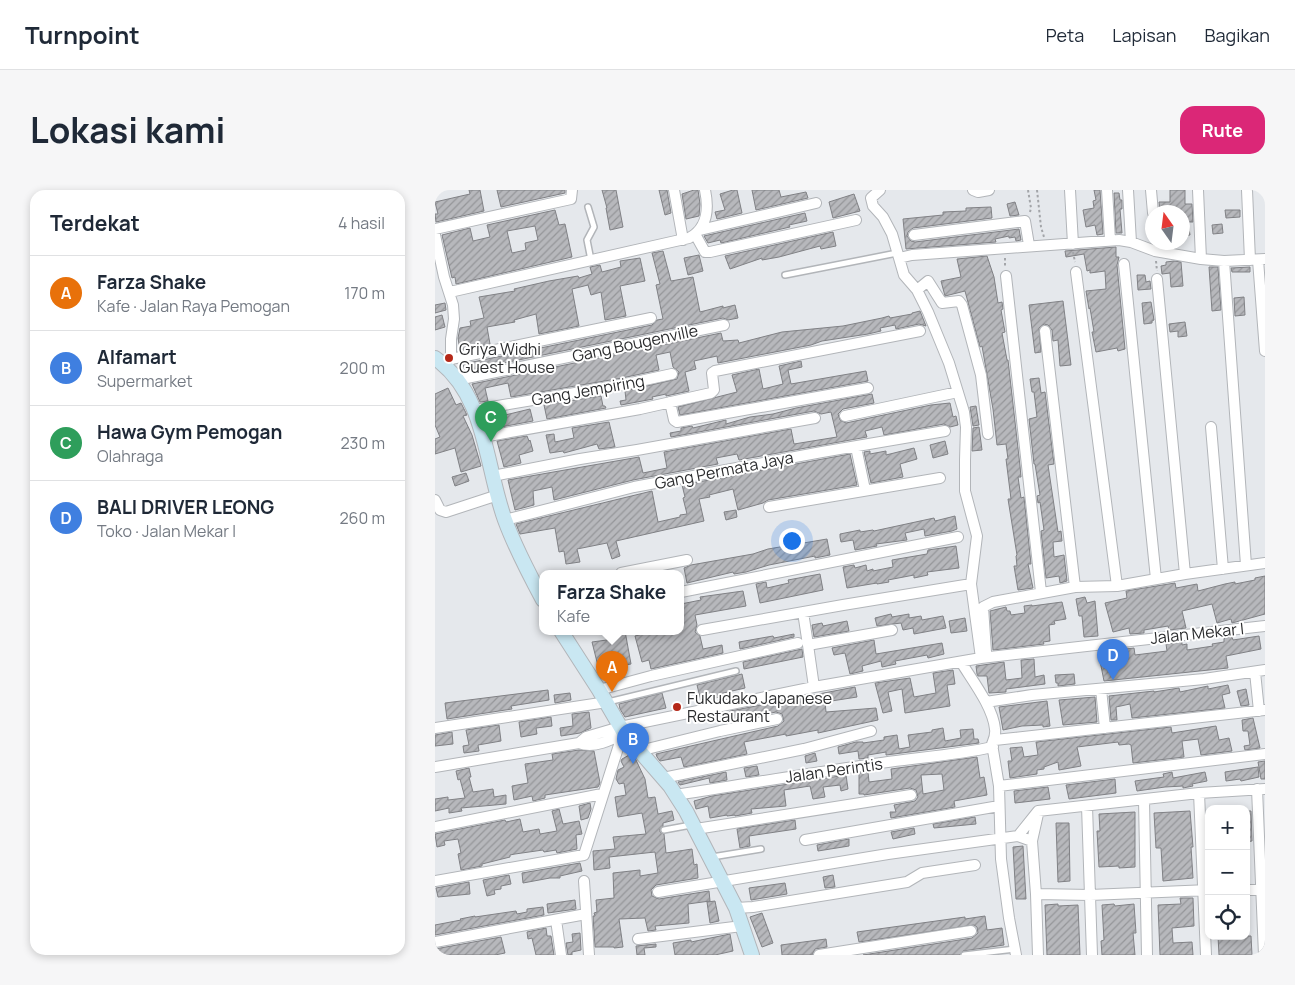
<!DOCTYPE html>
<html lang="id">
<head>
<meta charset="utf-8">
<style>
  :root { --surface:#fff; --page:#f6f6f7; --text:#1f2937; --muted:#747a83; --line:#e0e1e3; --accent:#db2777 }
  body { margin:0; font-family:Manrope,sans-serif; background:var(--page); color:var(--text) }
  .controls { position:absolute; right:15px; bottom:15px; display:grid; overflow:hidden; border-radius:10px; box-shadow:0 2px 8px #0003 }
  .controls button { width:45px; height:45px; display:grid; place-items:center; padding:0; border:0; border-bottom:1px solid var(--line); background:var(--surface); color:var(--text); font:25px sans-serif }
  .compass { position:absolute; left:710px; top:15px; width:45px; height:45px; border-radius:50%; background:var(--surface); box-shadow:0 2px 8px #0003; rotate:346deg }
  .you { position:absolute; left:356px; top:350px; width:18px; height:18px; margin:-12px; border:4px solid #fff; border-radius:50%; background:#1a73e8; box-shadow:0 0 0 8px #1a73e833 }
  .badge { display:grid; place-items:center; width:32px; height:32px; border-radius:50%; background:var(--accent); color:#fff; font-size:16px; font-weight:700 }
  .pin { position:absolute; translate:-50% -41px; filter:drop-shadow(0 1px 2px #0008) }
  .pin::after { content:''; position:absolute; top:26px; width:18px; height:15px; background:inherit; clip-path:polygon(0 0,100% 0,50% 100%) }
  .popup { position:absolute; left:104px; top:380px; width:145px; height:65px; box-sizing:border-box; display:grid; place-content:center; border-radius:10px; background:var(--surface); filter:drop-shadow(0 1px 4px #0005); font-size:16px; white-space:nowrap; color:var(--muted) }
  .popup b { font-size:19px; color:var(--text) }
  .popup::after { content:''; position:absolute; left:50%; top:100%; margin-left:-10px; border:10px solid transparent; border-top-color:var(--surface) }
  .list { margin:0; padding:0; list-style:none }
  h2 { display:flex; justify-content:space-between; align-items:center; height:65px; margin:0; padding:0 20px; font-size:21px }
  h2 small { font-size:16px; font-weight:400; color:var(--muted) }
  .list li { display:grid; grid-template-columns:32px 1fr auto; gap:15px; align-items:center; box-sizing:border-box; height:75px; padding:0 20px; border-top:1px solid var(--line) }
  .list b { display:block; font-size:19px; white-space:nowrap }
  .list p { margin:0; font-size:16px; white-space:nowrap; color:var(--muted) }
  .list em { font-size:16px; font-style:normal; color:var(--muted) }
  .icon { flex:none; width:28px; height:28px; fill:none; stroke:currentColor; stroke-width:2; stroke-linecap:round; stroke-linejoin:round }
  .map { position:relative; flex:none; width:830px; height:765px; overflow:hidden; border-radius:15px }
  header { display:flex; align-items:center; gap:30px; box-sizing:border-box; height:70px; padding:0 25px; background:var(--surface); border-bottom:1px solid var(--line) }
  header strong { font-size:24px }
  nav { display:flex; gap:28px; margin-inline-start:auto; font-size:18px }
  .intro { display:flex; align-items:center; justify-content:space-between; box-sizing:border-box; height:120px; padding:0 30px }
  h1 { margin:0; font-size:35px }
  .button { padding:12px 22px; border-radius:15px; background:var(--accent); color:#fff; font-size:18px; font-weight:700 }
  main { display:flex; gap:30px; padding:0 30px }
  aside { flex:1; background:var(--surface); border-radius:15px; box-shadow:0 2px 8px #0003 }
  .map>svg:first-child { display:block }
</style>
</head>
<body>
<header>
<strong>Turnpoint</strong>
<nav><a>Peta</a><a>Lapisan</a><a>Bagikan</a></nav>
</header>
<div class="intro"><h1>Lokasi kami</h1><a class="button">Rute</a></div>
<main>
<aside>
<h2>Terdekat<small>4 hasil</small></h2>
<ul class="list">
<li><span class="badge" style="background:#e8710a">A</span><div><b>Farza Shake</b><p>Kafe · Jalan Raya Pemogan</p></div><em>170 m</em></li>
<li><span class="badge" style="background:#3f7fe0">B</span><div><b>Alfamart</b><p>Supermarket</p></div><em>200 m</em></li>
<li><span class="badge" style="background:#2e9e5b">C</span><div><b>Hawa Gym Pemogan</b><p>Olahraga</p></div><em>230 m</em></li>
<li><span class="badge" style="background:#3f7fe0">D</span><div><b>BALI DRIVER LEONG</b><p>Toko · Jalan Mekar I</p></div><em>260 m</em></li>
</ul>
</aside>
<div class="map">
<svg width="830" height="765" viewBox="0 0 830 765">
  <defs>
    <pattern id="building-hatch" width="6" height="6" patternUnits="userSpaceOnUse" patternTransform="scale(1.25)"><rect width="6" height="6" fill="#b7b8bc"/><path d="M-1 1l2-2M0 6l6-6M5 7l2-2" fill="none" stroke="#959699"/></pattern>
  </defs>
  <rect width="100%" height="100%" fill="#e5e8ec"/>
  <path fill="url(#building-hatch)" stroke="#808185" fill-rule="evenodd" d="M34,0H45L49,21L1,32L0,24H3L0,12L35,4Z
    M62,0H130V3L66,17Z
    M167,0H181L188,37L175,40L171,18H172Z
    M224,0H232L236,23L230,25Z
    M259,0H263L265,14L264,26L251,29L247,4Z
    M298,0H302L307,23L282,29L280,22L290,20L285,4Z
    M317,0H344L346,7L371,2L373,8L321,20Z
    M659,0H665L668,44L662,45L660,35L651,37L648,20L659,18L658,11L661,10Z
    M735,0H750V14H757L758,32H753L755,45L748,46V22H725L724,12H735Z
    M679,3H684L685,10H687V19H685L687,43H681Z
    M419,4L425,21L398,28L394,12Z
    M580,12L584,25L575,26L572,14Z
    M556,17L557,28L478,38L473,42L472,46L476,51L480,52L584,39L586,50L581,51L580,47L574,48V46L560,49L561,52L471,59L468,29L508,25V22L531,21V18Z
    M120,20L124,35L130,34L137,67L21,94L20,87L17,88L7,45L35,38L38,51L55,47L52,35ZM100,36L103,50L90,53L91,60L77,63L72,41Z
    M790,20H805V27L791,28Z
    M370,23L372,31L354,35L355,37L286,53L285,50L273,53L269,46Z
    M787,34L788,43L778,44L777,35Z
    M398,42L401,56L386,59L385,56L344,67L327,70V68L295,79L290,66Z
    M681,57V67H684L682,75L690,159L683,161L682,158L661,162L657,142H659L655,118L654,119L651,101L671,99L670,81L655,83V80L652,81L649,64L631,67L630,61Z
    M228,61L236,91L258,87L265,122L288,116V118L300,115L303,128L293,130L288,128L30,181L28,174L217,135L222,130L228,129L221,95L225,94L217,63Z
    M264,65L268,81L253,85L249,68Z
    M552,66L559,87L563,113L567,112L568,119L566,120L570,142L567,143L572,170H573L585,276L586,287H583L586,308L589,307L596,374H593L598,398L583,400L579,376H582L581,366L582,365L573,309H576L571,269H573L571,254L562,255L558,219L547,156L545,157L530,101L510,106L506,91L526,87L522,69Z
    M205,68L210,91L185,96L191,126L170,130L166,102L156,105L153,95L137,99L144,136L104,144L101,124L79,130L80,132L52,137L55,154L25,160L23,148L25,138L36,136L35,131L49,128L44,107L80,101L79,99L114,91L143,86L144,88L157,84L155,77L165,75L167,82L186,77L185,71Z
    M739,71L746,72L748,96L736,97L735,83L727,84L726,76L731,75V72Z
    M774,77H783L786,120L777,121Z
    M815,77V82H797L796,78Z
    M702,85H710L711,92L715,91L716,99L703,100Z
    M809,107L810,125L800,126L799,108Z
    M628,111L636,175L625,176L623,150L618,151L617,140L613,135L609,134L604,138L606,162L600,163L594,115Z
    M716,112L719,130L717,131V133L709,134L707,113Z
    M10,113L11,120L0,123V115Z
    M485,121L491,136L484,134L461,139L460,135L445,138L446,141L433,144L387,151L376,155L283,173L282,166L259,171L261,179L250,182L254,201L231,206V204L217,207L218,209L186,215L185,211L191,210L190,201L242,189L244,182L238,177L235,162L221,165L224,180L187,188L76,207L73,193L50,198L53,211L45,212L37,194L286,143L288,151L303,150L304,153L347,142L408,136L447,128L454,126L455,128L477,124V123Z
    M7,125L10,137L0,140V127Z
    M750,132L752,146L743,147V141L735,142L734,134Z
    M366,171L367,177L353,180L356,194L431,181L433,191L245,225L243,217L302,202L297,185L324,179L328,199L348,194L344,176Z
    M604,188L606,203L610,202L619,274L613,275L623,342L626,341L627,351L618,352L619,367L629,365L632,391L625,393L624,386L611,388L606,341L609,340L605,312L603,313L602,306L605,305L600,274H599L594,229L602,227L599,202H597L595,189Z
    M13,198L21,215L26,213L32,225L28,226L37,245L46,276L26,282L20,258L0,264V249L5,247L0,235V204Z
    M437,204L439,213L408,219L403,224L405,230L411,233L496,215L515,213L518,227L521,226L523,235L515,237L509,234L449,245L447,237L430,241L432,247L304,270L302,264L281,268L283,274L198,290L119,310L117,297L98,301L99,315L80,320L73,290L204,267L208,283L232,278L229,262L356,239L359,254L402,247L396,222L386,224L379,221L236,247L235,243L246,241V238L257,236L258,238L291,230V234L315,227L338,224L361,218Z
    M166,206L168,216H170L171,218L112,229L109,215Z
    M541,216L544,235L538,236L535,217Z
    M95,219L98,231L55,239L50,225L65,223L66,226Z
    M174,232L180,257L164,259L162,254L129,263L128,261L115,263L111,245L119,244L120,252L139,248L137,238Z
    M544,237L547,260L537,261L538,238Z
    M92,246L94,251L95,250L98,261L84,265L86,273L69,277L62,251Z
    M510,251L513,264L498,268L495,255Z
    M479,258L482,269L465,274L468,287L436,293L429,262L435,261V264L451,261V265Z
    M415,264L422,295L333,310L328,313L303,320L298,299L274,305L275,307L264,309L269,331L181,351L185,366L177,369L172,353L142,359L145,372L131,374L129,361L124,362L120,338L85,344L81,334L217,301L223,332L245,327V325L252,324L248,308L250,307L247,295L285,288L286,289L301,285Z
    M31,283L34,291L20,296L17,287Z
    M301,320L302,327L291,330L289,322Z
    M520,326L522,339L517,341L490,346L489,339L470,343L472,350L441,354L442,356L420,360L418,350L406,352L405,347V344L425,340V342L438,340L439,341L499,328L500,331Z
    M392,349L395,365L380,368V366L334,375L311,382L299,384L298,382L252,393L249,378L256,375L318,364L333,359Z
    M521,356L524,378L492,382L493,385L479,388V385L453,390L454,392L442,394V393L412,398L408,377L419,375L420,378L431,375L432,381L438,379V381L458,377L457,370L492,364L493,360Z
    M385,384L388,400L325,413L321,394L331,392L332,398L354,393L353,390Z
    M830,386V424L797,433L796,429L782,433L777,414L747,421L751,438L734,440L733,436L709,440V443L695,444L694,438L678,442L670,413L692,408L691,401L740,393L741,398L762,394L763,401L790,394L800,392V394L820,390V388Z
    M308,401L311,416L260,425L262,435L260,442L265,446L268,459L287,455L288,463L216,479L214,470L207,472L200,446L220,441H246V414L266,410L265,407Z
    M650,407L652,413L660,411L663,446L649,447L647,426H644L641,409Z
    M627,412L631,429L619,431L620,434L614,435L615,451L608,452L609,454L558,460L555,421L571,417L572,421H575L576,425L590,423L589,416L597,415V416Z
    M456,424L457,427L474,424V428L486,426L487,430L508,426L511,438L479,444L478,438L468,440L466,433L442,436L440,428Z
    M530,428L532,441L516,443L514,431Z
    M412,431L414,441L379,447L377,435L387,433L388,436Z
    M178,441H190L196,474L178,478L179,485L166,488L157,452L179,449Z
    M359,444V447L305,459L304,452L338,446L339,448Z
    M824,446L826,459L791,466L793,478L669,491L664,466L674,465V468L692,465L691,459L699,458L700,465L732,461L731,454L747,452V455L752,454V460L778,456L777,454L789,452V448L797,447L798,450Z
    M439,450L441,464L507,453L509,464L493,468L492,465L460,471L461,474L447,477L446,471L427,476L428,481L415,484L410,463L399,465L397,458Z
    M367,459L368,467L309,479L308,472Z
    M599,469L600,487L609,485L610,494L571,499V502L554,503L552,486H543L542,484L541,476L569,472L571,490L587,488L586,470Z
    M518,480L520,494L512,495L515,516L470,523L467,499L453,502L457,521L448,523L440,493L475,488L479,507L501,503L498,483Z
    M307,484L310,498L284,504L285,507L266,511L262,495Z
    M639,484L640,494L623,496V493H621L620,485Z
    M793,495L795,503L787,505L790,518L697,528L695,514L681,517L682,530H676L674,506L719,501V502L744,498L745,502L773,496V499Z
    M420,497L422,507L390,512L391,522L441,518L443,530L383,543V540L351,546V544L309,552L312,564L249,577L246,567L225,571L222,567L221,564L343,536L349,531L347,524L341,522L297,531L295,521Z
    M811,499L814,515L806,516L802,501Z
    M113,500L114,510L76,516L77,519L12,529L10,513Z
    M135,503L136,510L120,513L119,505Z
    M227,503L231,518L190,527L185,519L184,514Z
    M660,507L662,532L628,535L624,510Z
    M612,511L615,536L608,537V535L587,536L568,540L564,517Z
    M154,522L156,538L145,543L126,546L125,538L138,536L137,524Z
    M116,527L117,536L101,538L102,544L86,547L84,532Z
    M818,528L825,558L810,560L809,556L815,555L813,541H808L807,530Z
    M64,535L66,551L43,555L44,561L29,563L28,556L34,555L31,540Z
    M781,536L784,550L794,548L797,561L766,565L763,549L747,551L749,567L698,573L696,555L694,554L684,555L683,552L642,557L646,576L624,580L623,572L609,577V579L602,580V584L575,588L573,571H577L575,558L587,557L589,567L603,565L601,552L736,537L737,543Z
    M508,538L510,551L526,548L525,540L538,539L539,549H543L544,553L451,565V562L433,565V568L424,569L423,561L404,564L403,557L421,552H428V553L449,550V547L462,545L464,559L475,557L473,545L497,542V540Z
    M17,542L18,554L0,556V545Z
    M144,560L159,561L165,593L163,597L110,605V608L98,611L97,606L79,610L77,596L93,593L90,574L118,570L117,564Z
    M380,563L382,571L371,573L370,566Z
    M196,564L201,570L210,589L213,608L220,607L223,624L237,621L239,630L228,633V636L225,639V642L229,644L231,663L257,659L259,675L262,674L263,688L221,695L216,700L217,706L224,709L274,701L275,711L253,714L254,733L220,736L221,740L213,741L210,728L184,729L188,757L179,758V757H160L158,726H160L159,723L162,722L161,710L179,708L178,683L205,680V686L223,683L220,662L174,667L175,678L159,680L158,661L180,659L178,647L211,644L207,623L183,627L180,607L191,605L189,593L184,594L181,589L183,580L189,577L186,571L187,569Z
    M542,567L545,588L549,587L552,605L519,611L520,617L456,628L455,622H461L459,615L480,611L483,607L481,600L475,598L429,605V604H424V583L433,582L434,592L457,589L456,579ZM507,584L509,600L488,604L486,585Z
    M830,571V589H826L823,572Z
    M322,576L324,585L311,587L309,578Z
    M823,577L824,587L806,591L805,589L791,591L790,582Z
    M34,578L36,587H34L38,602L58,599L59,607L71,605V614L26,618L27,621L14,623V618L0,621V609L13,607V610L30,608L25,589L23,590L21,581Z
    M291,582L292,590L275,593L274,588L245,595L243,592Z
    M737,582L738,588L770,582L772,591L757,594L758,596L748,598V596L730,597L702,601L700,591L729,587L728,584Z
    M411,585L413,599L406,601L405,595L388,597L390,607L378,609L375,596L349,600L351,616L316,619L317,623L300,626V625L292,626V625L275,628L273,616L261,619L259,611L277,606Z
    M680,589L681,603L634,609L631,595Z
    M613,597L615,609L580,613L579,601Z
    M155,613L156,619L153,628L146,630L144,616Z
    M124,619L128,634L144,631L147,644L141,645L142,659L122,663L121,660L109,662L108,660L80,664L75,665V667L47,674V676L26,680L23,664L26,663L23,649L9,651L10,655L2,657L0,644L70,630L71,632L85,629L88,642L104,639L105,644L122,641L117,621Z
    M755,621L758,657H756L758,688L728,691L726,658H721L719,623Z
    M811,621H816L817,651L811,652Z
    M700,622V677L684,678V676L664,677L662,641H665L664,624Z
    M540,627L541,634L499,638L498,634Z
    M360,630L361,639L314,646L315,656L305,658L302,639Z
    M621,633H634L635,691L623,692Z
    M479,638L480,644L458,649L456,642Z
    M414,649V656L383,661L382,655Z
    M588,656L591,709H581L578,657Z
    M145,673L147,681L125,686V688H115L88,693L87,683Z
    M74,685L76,694L66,696V699L59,700L60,704L52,706L48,690Z
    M398,685L400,697L390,698L388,687Z
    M34,692L35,704L3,707L1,698Z
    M350,693L352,704L316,710L314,698Z
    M745,708H758L759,736L737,738L738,753L757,752L758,765H725L723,715L746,714Z
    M140,710L141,719L113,723L112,714Z
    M280,711L284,731L275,733L272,712Z
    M623,714V716L643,715L645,765H612L610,715Z
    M679,714L680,716L699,714L701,743H698L700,765H667L666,751L669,750L667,715Z
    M108,717L109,725L0,745V735L26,730L25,729L40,726V727L81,721L82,724L92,722V719Z
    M327,723L338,753L327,757L315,727Z
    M550,726L552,740L567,738L569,755L528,761L525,765H428L537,748L543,743L542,737L539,735L424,752L422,742L530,727V729Z
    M111,738L112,746H116L119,765H101L97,748L93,749L92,742Z
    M145,743L146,760L137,762V765H133L131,753L138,752L137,744Z
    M295,744L298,761L280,765H240L238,753L256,750V752Z
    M783,746H816L817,765H784Z
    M66,747L70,763L60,765H0V759Z
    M391,749L392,757L380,759L377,765H347L346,755Z
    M221,754V757L209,758L210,765H202L201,756Z"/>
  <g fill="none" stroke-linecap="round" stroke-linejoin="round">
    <defs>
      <path id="lane" d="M153,17L159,37L152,50L156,70
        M350,85L462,63
        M173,512L301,481
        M229,640L256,635
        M277,667L326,659
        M529,765L580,759"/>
      <path id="street" d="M239,0L248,50
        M445,0L436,8L438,16L448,27L457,44L469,85L482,100L493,122L514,173L529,222L531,237L530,270V301L542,346L536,394L546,468
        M538,0L543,2L554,0
        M635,0L638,54
        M672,0L675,50
        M693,0L696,52
        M716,0L718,23
        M763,0L766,69
        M812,0L815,70
        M0,39L136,9L137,0
        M265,40L381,13
        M260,44L270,62H275L421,30
        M0,45L9,87L18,115L19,129L16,149V169L13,173
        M479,45L590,31L594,55
        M464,68L477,65L684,50L696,52L720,61L766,69L789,71L830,69
        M823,70L830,161
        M789,71L811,375
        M689,74L721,389
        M641,82L682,396
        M571,86L606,402
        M722,89L750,384
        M482,100L493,91L507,113L524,111L527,115L546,185L553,244
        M15,102L254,48C273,38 274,19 270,0
        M610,141L640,397
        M16,169L216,128
        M22,190L289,135
        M235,212L239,230L242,232L433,198
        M39,220L187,195L237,184
        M410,226L523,202
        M776,237L788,379
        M48,247L205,219L276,203L279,200L277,183L280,181L485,141
        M421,257L430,300
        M58,286L145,269L202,260L380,228
        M0,310L5,320L11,322L63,305
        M334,317L505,288
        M70,330L199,297L387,262L510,241
        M186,383L252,370
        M246,402L523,347
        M368,422L373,455
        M267,440L408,415L536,394
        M551,462L548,417L558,412L640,397L682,396L750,384L830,373
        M526,472C537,490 558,517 560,539C561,545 559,549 557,554L564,596L566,669L574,728L581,765
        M820,482L824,521
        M379,497L373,455L457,440
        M666,499L670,538
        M164,500L216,486L363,453
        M551,512L597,505L769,489L830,480
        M0,538L172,512
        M560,550L830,520
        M144,553L151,547L185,537L379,497L546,468L830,436
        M204,561L285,541L342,529
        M0,577L144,553C159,559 176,550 189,543
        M228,588L369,559L436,541
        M564,596L830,564
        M822,599L829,765
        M764,603L771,765
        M241,605C305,595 369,584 433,575C475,568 517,566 558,557
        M709,610L712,765
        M652,616L657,765
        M0,637L167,604
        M261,639L476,605
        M583,646L597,651L601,704
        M370,650L564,616
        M597,651L603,624
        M0,691L149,665L184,555L190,544
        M149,691L154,765
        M811,700H830
        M223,702L453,664L583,646L603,621L764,603L830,599
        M301,718L318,717L472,692L487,683L540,675
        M121,730L126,765
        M203,749L307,736
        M0,752L151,724
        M384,765L536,741
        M603,765L601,704L655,705L774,700"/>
      <path id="secondary" d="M0,168C52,205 50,276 70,330C80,357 94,384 108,410
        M126,441L164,500L189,543L235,596L251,621L301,718L317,765"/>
    </defs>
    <use href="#lane" stroke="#b2b5b9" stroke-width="8"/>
    <use href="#street" stroke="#b2b5b9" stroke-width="12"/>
    <use href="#secondary" stroke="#b2b5b9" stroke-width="16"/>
    <path stroke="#a3a5a9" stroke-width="2" stroke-dasharray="2.5 2.5" stroke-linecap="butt" d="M593,0L596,18L595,22
      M602,0L606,37L609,47
      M638,62L640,72
      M570,68V78
      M721,71L722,81"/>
    <use href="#lane" stroke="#fff" stroke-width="5"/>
    <use href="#street" stroke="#fff" stroke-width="10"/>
    <use href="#secondary" stroke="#c9e7f2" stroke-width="14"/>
  </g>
  <g fill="#b52818" stroke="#fff" stroke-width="2">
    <circle cx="14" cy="168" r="5"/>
    <circle cx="242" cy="517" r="5"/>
  </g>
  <g text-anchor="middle" stroke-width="4" stroke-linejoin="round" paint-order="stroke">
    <g font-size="16" fill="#2b2c2e" stroke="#fff">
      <text transform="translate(200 153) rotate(-12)" y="6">Gang Bougenville</text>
      <text transform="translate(153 200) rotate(-10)" y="6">Gang Jempiring</text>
      <text transform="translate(289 280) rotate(-11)" y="6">Gang Permata Jaya</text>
      <text transform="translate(762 443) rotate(-6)" y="6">Jalan Mekar I</text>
      <text transform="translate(399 580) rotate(-8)" y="6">Jalan Perintis</text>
    </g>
    <g font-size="16" fill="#2b2c2e" stroke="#fff" text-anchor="start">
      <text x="24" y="165">Griya Widhi<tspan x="24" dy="18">Guest House</tspan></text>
      <text x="252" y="514">Fukudako Japanese<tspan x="252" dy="18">Restaurant</tspan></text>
    </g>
  </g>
</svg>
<div class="controls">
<button>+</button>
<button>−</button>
<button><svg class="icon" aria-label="locate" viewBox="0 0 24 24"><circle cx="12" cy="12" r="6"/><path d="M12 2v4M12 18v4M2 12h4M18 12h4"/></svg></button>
</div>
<svg class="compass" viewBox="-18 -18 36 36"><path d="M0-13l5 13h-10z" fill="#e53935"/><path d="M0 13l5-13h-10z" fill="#747a83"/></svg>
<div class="you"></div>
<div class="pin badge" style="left:177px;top:502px;background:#e8710a">A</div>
<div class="popup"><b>Farza Shake</b>Kafe</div>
<div class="pin badge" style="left:198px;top:574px;background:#3f7fe0">B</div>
<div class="pin badge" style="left:56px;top:252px;background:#2e9e5b">C</div>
<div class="pin badge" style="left:678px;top:490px;background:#3f7fe0">D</div>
</div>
</main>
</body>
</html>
